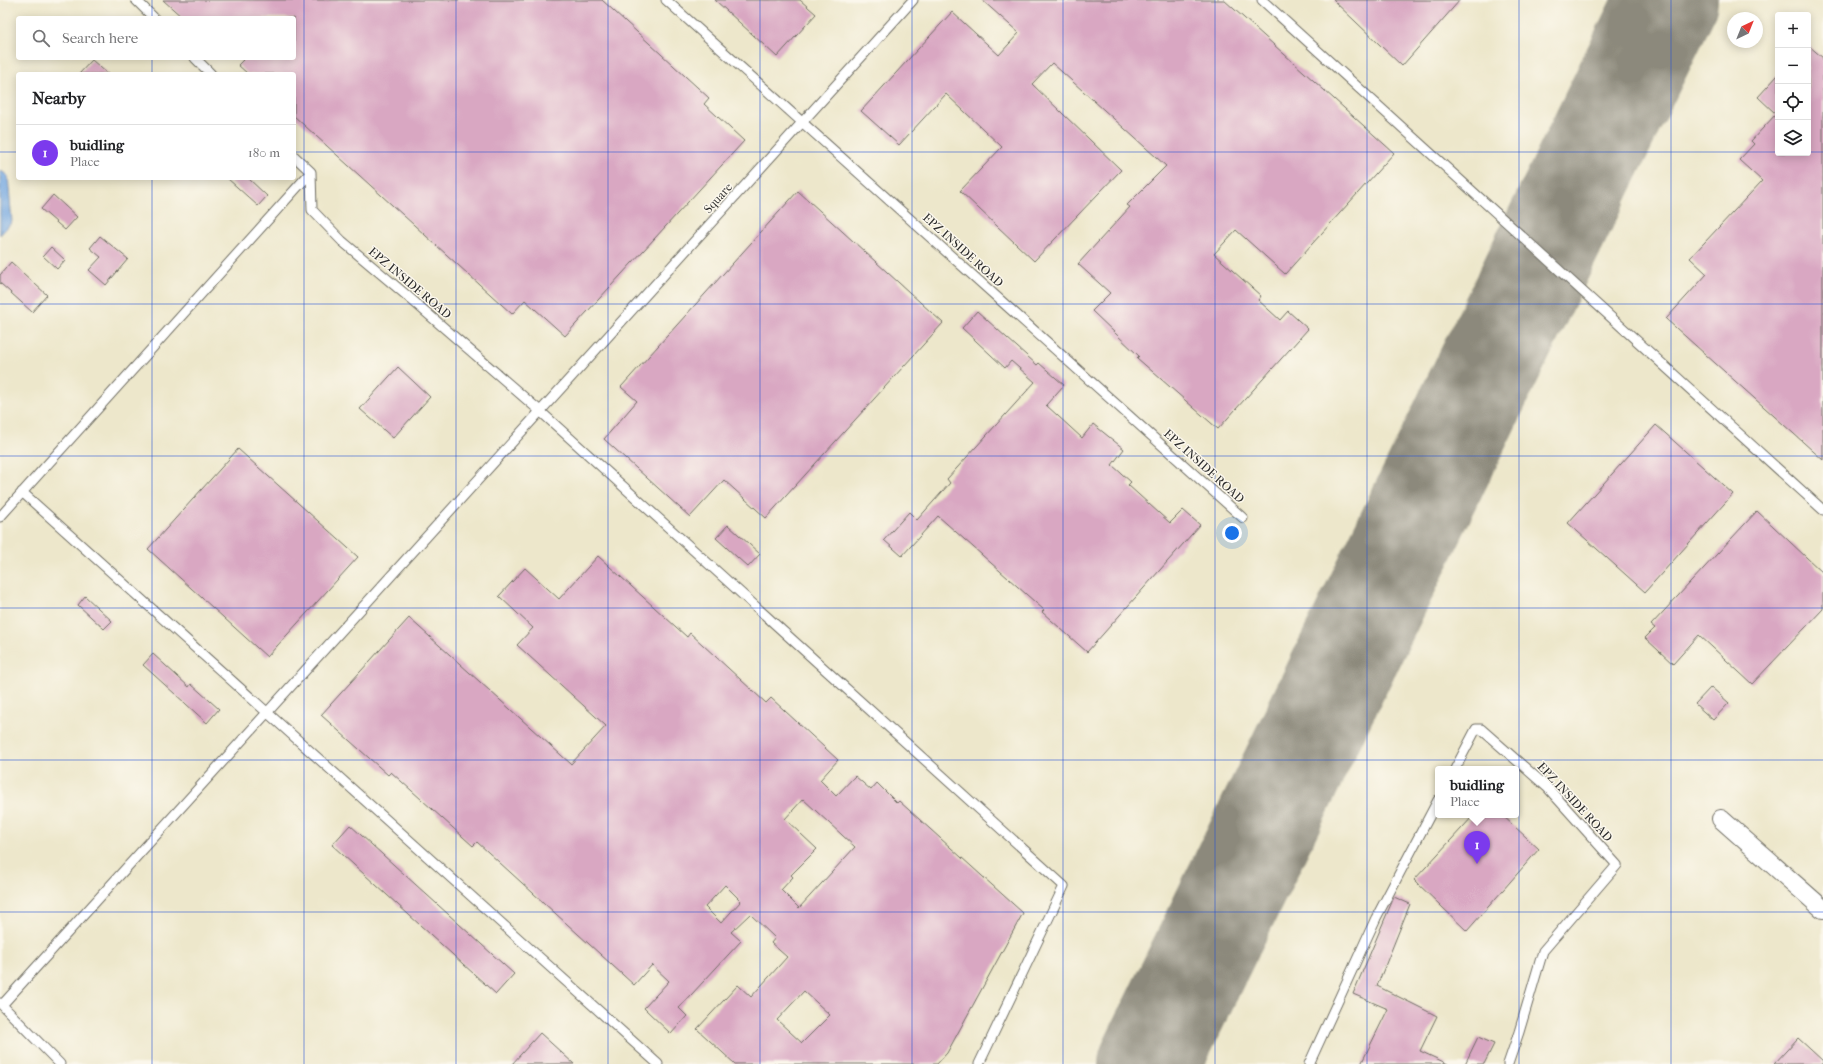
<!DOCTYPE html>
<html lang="en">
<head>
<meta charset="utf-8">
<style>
  :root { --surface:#fff; --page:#f2f2f2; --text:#202124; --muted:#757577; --line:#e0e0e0; --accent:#7c3aed }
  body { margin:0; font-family:"IM FELL French Canon",serif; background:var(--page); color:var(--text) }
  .controls { position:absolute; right:12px; top:12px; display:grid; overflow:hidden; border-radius:4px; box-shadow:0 2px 10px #0003 }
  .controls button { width:36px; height:36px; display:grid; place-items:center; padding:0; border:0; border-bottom:1px solid var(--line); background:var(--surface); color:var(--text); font:20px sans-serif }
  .compass { position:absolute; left:1727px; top:12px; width:36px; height:36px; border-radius:50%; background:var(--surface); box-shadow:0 2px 10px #0003; rotate:43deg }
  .you { position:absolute; left:1232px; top:533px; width:14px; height:14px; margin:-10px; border:3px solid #fff; border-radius:50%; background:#1a73e8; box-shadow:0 0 0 6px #1a73e833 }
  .badge { display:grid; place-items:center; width:26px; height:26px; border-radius:50%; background:var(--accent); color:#fff; font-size:13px; font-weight:700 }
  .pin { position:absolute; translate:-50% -33px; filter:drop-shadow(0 1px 2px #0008) }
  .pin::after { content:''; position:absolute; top:21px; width:14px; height:12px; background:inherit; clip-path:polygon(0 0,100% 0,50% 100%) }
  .popup { position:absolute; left:1435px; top:766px; width:84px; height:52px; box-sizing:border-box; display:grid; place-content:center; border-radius:4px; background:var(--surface); filter:drop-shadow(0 1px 3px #0005); font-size:13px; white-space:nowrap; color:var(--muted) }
  .popup b { font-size:15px; color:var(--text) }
  .popup::after { content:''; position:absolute; left:50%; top:100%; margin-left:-8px; border:8px solid transparent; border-top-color:var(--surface) }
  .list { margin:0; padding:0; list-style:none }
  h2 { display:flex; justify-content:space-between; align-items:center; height:52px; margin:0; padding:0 16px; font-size:17px }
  h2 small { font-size:13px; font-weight:400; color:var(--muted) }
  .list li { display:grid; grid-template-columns:26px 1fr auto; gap:12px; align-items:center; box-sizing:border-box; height:56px; padding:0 16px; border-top:1px solid var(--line) }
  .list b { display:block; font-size:15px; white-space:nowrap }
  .list p { margin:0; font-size:13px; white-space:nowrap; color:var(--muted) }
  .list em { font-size:13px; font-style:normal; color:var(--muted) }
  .icon { flex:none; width:22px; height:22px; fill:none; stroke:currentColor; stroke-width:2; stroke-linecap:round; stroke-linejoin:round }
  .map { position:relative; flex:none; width:1823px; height:1064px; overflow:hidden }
  .search { position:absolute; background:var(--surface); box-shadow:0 2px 10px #0003; left:16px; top:16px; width:280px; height:44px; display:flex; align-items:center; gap:10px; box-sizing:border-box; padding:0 14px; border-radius:4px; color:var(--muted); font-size:15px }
  .panel { position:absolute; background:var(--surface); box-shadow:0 2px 10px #0003; left:16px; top:72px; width:280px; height:108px; border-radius:4px }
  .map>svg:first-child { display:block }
</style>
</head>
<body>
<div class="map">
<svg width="1823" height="1064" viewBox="0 0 1823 1064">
  <rect width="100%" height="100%" fill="#fbf7ec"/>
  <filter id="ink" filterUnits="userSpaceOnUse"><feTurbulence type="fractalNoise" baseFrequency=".025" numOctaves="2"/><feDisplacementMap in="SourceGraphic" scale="8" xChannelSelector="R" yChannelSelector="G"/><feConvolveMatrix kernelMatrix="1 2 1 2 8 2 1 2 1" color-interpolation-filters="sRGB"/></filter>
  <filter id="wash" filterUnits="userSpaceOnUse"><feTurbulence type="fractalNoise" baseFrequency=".012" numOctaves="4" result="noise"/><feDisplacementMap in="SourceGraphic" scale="16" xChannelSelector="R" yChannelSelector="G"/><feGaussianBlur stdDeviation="0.9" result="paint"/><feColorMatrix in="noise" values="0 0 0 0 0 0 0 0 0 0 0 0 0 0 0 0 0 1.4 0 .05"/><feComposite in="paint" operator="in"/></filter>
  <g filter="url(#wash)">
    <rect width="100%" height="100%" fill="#ede7cb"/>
    <path fill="#74a7e0" stroke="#506986" d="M0,170L8,176L12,222L0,235Z"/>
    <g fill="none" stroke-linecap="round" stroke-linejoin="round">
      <path stroke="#8c897b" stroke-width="102" d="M1149,1064L1667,0"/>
    </g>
    <g id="blocks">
      <path fill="#d9a7c2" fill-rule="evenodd" d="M163,0H602L709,98L704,104L744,141L565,336L525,300L512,314L294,116V74H248L238,65L245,58H294V18H183Z
        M715,0H800L816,14L777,57Z
        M982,0H1224L1394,153L1285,274L1236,230L1214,254L1261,296L1258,300L1280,320L1288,311L1308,329L1218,429L1137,358L1139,356L1092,311L1110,293L1078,264L1130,207L1127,205L1166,166L1052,63L1032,84L1121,170L1034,261L960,191L1002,147L946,94L899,145L861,111L952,12L999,55L1019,33Z
        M1333,0H1460L1402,66Z
        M1808,45L1823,58V460L1666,319L1707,274L1690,258L1762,181L1739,160L1754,144L1751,141L1776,114L1758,97L1778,75V153H1808Z
        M92,60L108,74H79Z
        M227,178H248L267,196L258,206Z
        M798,191L943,323L766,518L724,480L690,517L604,439L637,401L621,387Z
        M53,195L77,217L65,230L41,209Z
        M100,236L128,259L106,285L89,270L101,257L90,248Z
        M51,247L65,260L57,269L43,256Z
        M11,262L47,295L32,312L0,283V275Z
        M977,311L1037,365L1039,363L1064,385L1046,405L1082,438L1093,424L1124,449L1112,465L1131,482L1128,485L1170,523L1183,510L1200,525L1087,652L1042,612L1044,610L938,516L902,556L884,540L909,512L917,520L950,483L947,479L1035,382L1011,361L1005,368L962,328Z
        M398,367L430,397L393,438L360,409Z
        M1656,425L1733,494L1645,592L1568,523Z
        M238,449L358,557L267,657L148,549Z
        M1757,511L1823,573V609L1752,684L1699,635L1673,664L1645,638L1655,628L1651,625Z
        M728,525L760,554L748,567L716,538Z
        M598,556L687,637L690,633L766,703L771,698L838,760L820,780L836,796L855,776L871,790L877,783L897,803L899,801L1023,913L947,1053L937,1064H735L697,1029L738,985L751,997L787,957L771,943L775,938L750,914L731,932L741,941L679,1008L687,1016L671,1034L644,1008L669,981L652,965L634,985L477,842L473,846L391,772L388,775L321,715L409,618L571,764L606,726L517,645L533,628L499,596L525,568L559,599ZM803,799L855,847L799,908L781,890L793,877L791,875L817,849L785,819ZM725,885L741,901L721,923L705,907ZM804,991L830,1015L802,1043L777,1020Z
        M85,596L112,621L104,629L78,605Z
        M153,654L189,687L191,684L219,709L207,723L143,665Z
        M1711,687L1729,703L1713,720L1695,704Z
        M1474,815H1502L1539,849L1467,931L1414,880Z
        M350,825L514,974L496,994L332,845Z
        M1394,897L1410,904L1377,986L1437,1016L1420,1051L1448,1064H1361L1388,1009L1353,994Z
        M540,1033L574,1064H512Z
        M1478,1037L1494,1044L1484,1064H1465Z
        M1798,1038L1823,1061V1064H1774Z"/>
    </g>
  </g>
  <g filter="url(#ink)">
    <use href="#blocks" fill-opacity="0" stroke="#6f6d63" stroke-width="1"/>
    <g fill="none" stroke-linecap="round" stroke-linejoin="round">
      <defs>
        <path id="lane" d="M136,0L154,18
          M666,0L1243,518
          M1262,0L1823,510
          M195,58L211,74
          M294,156L311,172L312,210L342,241L405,294L540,411L1064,886L979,1064
          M22,492L658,1064
          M0,517L311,172
          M1455,769L1476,729H1481L1547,787L1617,865L1543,951L1519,1032L1508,1064
          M0,1003L60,1064
          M2,1005L913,0
          M1309,1064L1376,918L1438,800"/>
        <path id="street" d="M1721,819L1823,909"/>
      </defs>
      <use href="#lane" stroke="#6f6d63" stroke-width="11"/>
      <use href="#street" stroke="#6f6d63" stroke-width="20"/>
      <use href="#lane" stroke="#fff" stroke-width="9"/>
      <use href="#street" stroke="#fff" stroke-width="18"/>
    </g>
  </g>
  <path fill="none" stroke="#1d4ed8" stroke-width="1" stroke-opacity="0.55" d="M152,0V18M304,0V1064M456,0V1064M608,0V1064M760,0V1064M912,0V1064M1063,0V1064M1215,0V1064M1367,0V1064M1519,0V1064M1671,0V1064M152,58V74M0,152H18M294,152H1778M1808,152H1823M152,178V1064M0,304H1823M0,456H1823M0,608H1823M0,760H1823M0,912H1823"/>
  <g text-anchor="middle" stroke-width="3" stroke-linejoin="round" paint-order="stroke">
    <g font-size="12" fill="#2b2b2b" stroke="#fbf7ec">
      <text transform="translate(718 198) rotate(-48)" y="4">Square</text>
      <text transform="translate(963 250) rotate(42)" y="4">EPZ INSIDE ROAD</text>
      <text transform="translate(410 283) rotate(40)" y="4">EPZ INSIDE ROAD</text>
      <text transform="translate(1204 466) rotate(42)" y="4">EPZ INSIDE ROAD</text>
      <text transform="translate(1575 802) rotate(47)" y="4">EPZ INSIDE ROAD</text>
    </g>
  </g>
</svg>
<div class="controls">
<button>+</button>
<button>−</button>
<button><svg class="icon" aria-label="locate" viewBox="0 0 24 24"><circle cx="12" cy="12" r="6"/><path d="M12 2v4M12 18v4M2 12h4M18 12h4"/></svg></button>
<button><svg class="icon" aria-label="layers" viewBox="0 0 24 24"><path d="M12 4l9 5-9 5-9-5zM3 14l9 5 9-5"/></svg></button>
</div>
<svg class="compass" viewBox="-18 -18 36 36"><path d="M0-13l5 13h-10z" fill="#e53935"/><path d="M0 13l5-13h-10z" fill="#757577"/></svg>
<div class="you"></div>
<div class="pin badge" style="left:1477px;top:864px">1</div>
<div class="popup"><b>buidling</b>Place</div>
<div class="search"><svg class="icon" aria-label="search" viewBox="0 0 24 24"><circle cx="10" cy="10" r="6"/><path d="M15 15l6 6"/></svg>Search here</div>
<section class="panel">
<h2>Nearby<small></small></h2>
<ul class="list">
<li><span class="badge">1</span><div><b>buidling</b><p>Place</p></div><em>180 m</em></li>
</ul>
</section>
</div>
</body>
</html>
